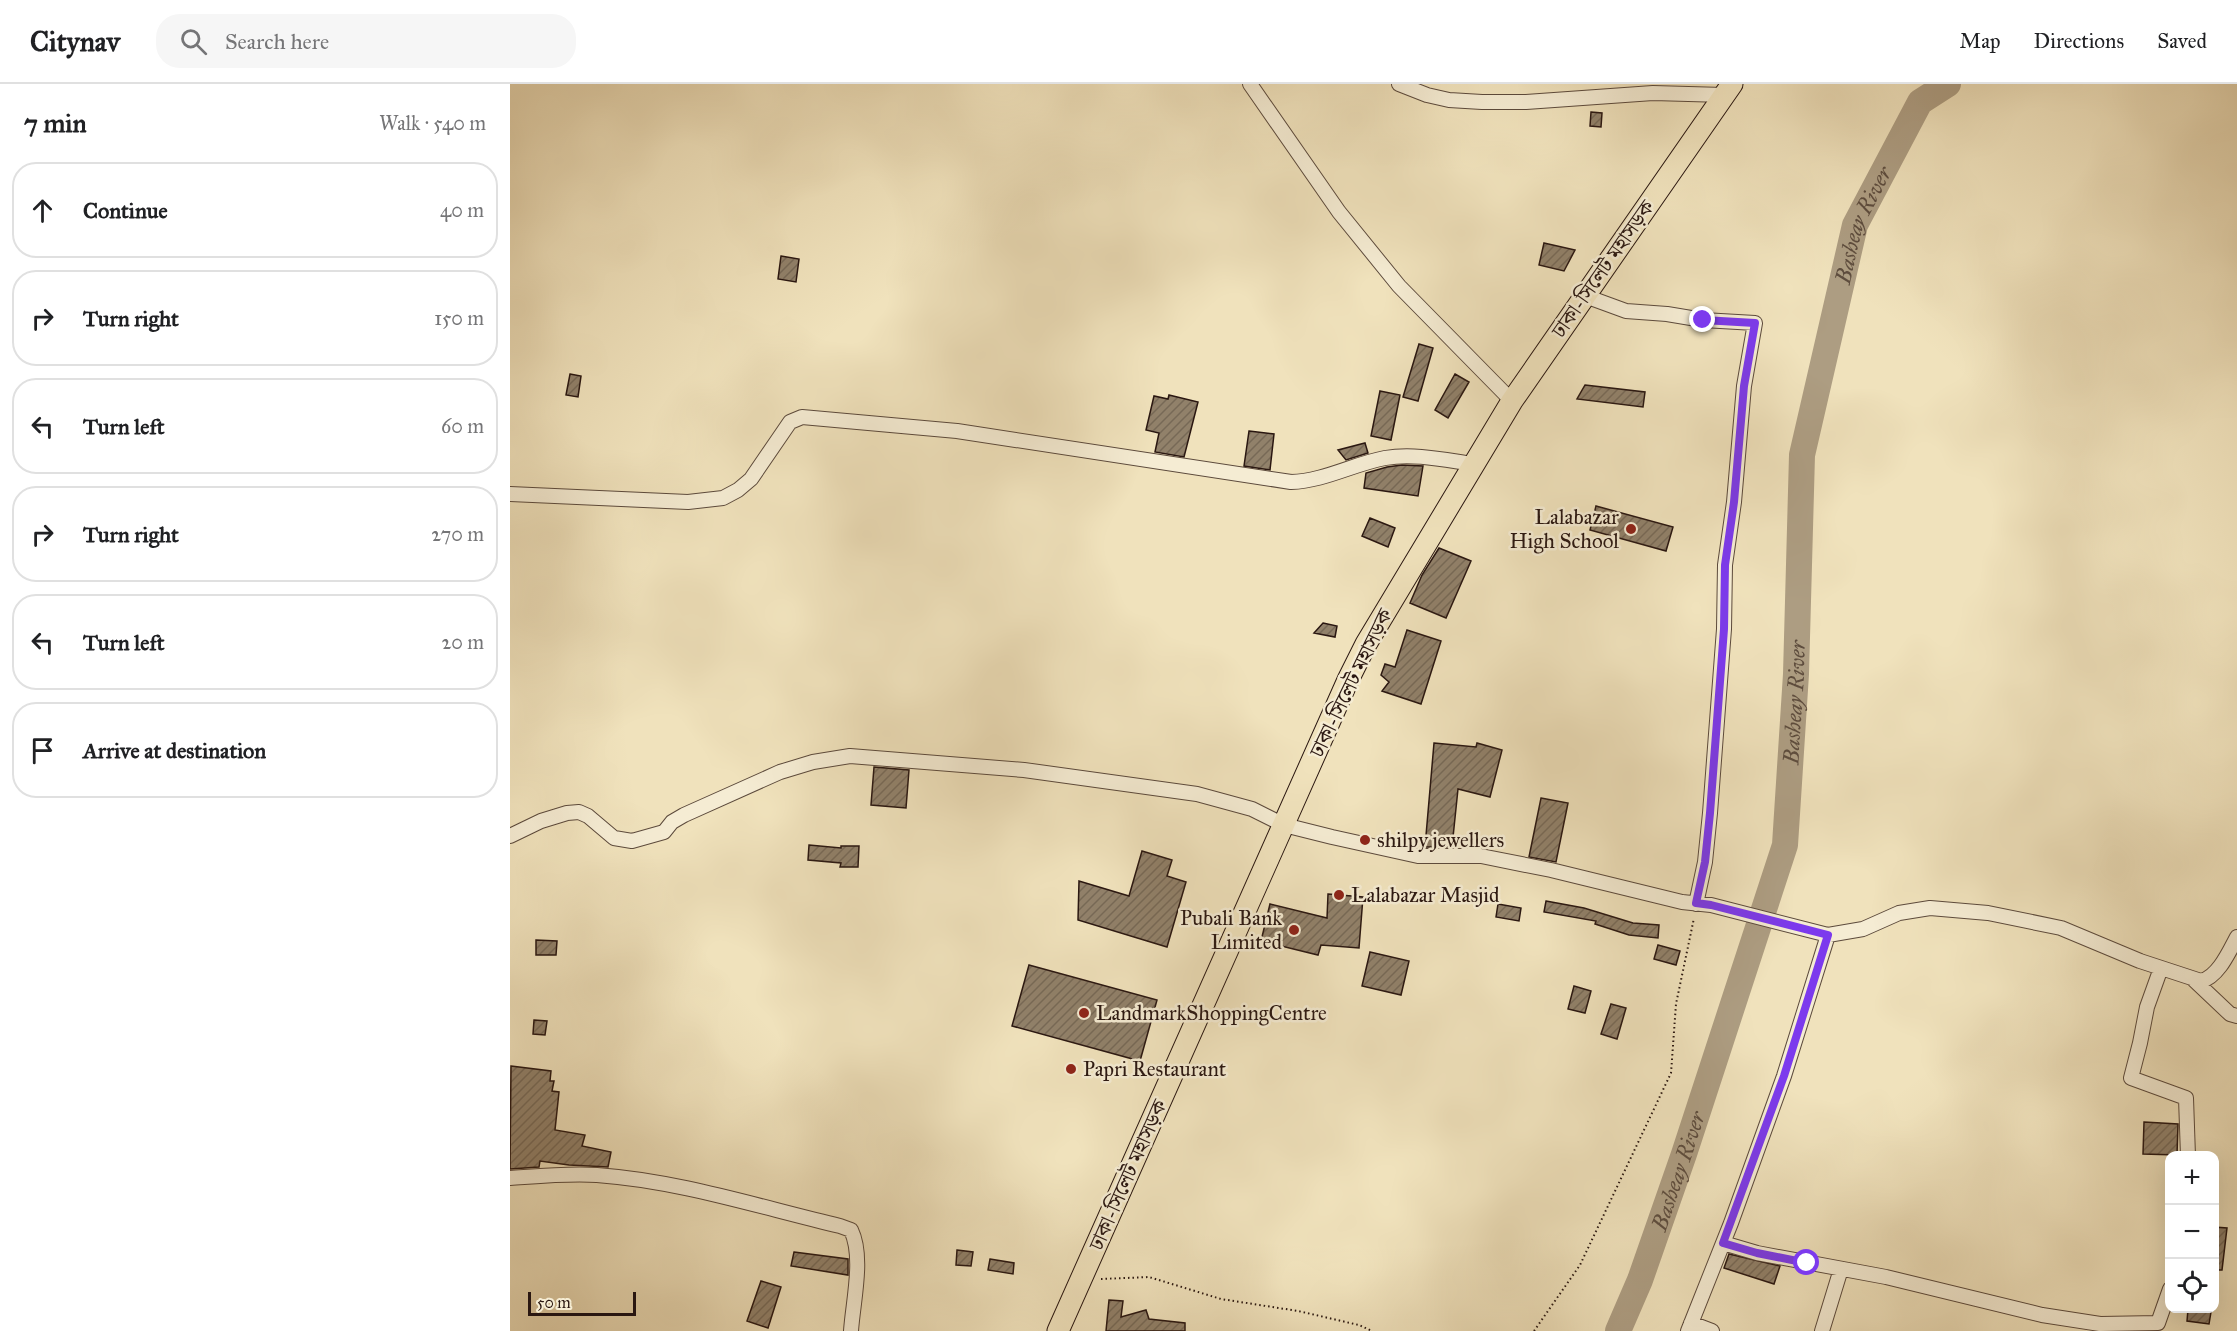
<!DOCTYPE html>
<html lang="en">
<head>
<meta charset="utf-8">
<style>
  :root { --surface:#fff; --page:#f6f6f6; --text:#202124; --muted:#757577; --line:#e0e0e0 }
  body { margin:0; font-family:"IM FELL Great Primer","Noto Serif Bengali",serif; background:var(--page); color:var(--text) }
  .controls { position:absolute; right:18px; bottom:18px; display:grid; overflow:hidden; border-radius:12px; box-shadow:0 6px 24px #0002 }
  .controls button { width:54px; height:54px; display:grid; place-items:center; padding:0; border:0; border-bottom:2px solid var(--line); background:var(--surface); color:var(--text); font:30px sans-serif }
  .scale { position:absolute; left:18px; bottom:15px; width:108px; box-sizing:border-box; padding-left:6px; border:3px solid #2a1711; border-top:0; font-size:16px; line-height:21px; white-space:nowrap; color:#2a1711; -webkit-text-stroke:4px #f5ecd3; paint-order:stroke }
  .stop { position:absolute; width:18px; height:18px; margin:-14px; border:4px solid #7c3aed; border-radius:50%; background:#fff }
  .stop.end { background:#7c3aed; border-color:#fff; box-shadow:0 2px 6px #0008 }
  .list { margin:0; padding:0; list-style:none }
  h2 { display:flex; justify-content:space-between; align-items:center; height:78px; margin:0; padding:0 24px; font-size:26px }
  h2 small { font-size:20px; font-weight:400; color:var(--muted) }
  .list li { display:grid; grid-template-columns:39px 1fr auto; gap:18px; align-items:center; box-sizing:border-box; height:96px; margin:0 12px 12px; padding:0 12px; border:2px solid var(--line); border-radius:24px }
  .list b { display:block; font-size:22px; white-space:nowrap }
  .list em { font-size:20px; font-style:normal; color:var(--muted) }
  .icon { flex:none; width:33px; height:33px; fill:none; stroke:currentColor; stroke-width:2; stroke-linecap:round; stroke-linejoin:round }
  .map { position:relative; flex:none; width:1727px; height:1247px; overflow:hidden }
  header { display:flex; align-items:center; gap:36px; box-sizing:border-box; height:84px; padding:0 30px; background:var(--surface); border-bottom:2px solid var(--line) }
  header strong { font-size:28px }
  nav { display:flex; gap:33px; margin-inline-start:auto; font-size:21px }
  .search { width:420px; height:54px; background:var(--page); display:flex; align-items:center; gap:15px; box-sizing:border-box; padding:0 21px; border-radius:24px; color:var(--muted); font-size:22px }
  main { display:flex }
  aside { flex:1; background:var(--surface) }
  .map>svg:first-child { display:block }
</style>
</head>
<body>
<header>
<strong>Citynav</strong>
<div class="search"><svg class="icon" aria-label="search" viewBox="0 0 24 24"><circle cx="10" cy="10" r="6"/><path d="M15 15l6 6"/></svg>Search here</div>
<nav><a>Map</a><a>Directions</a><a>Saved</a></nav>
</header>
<main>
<aside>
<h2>7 min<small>Walk · 540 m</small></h2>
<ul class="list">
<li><svg class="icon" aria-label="ahead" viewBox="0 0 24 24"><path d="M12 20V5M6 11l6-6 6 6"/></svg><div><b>Continue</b></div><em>40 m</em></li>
<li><svg class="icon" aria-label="right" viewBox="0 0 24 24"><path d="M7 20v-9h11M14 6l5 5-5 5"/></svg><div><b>Turn right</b></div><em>150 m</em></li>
<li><svg class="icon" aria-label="left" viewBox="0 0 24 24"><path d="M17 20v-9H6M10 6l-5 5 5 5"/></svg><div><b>Turn left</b></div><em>60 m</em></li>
<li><svg class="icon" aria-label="right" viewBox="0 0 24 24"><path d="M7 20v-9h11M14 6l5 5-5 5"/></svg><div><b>Turn right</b></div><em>270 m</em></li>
<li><svg class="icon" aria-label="left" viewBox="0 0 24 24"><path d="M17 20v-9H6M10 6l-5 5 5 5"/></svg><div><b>Turn left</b></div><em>20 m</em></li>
<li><svg class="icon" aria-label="arrive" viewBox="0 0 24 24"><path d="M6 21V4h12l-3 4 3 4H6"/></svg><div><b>Arrive at destination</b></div></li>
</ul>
</aside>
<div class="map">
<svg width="1727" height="1247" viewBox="0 0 1727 1247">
  <defs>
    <pattern id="building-hatch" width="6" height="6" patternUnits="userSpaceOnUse" patternTransform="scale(1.5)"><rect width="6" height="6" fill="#91816a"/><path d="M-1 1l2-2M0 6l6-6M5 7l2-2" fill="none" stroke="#776956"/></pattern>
  </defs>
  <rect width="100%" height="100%" fill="#f0e2bc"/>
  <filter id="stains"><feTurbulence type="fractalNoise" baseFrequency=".00333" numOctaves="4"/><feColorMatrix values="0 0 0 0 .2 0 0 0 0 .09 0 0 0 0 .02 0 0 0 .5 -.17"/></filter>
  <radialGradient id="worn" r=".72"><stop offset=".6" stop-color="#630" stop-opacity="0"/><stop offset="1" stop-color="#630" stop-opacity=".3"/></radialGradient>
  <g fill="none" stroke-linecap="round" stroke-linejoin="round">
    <path stroke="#ad9d82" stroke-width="26" id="s1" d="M1108,1247L1130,1196L1174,1070L1275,761L1286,590L1292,371L1345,141L1410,18L1438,0"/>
  </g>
  <path fill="url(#building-hatch)" stroke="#2a1711" stroke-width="1.5" d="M1081,28L1092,29L1091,43L1080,42Z
    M1034,159L1065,166L1054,187L1029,181Z
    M271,172L289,175L286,198L268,195Z
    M909,260L923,264L908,317L893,313Z
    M60,290L71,292L68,313L56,311Z
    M945,290L959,298L938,334L925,326Z
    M1075,301L1135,308L1133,323L1067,315Z
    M870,307L890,311L881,356L861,352Z
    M659,311L688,318L674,373L645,368L649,349L636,346L644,312L658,315Z
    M739,347L764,350L760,386L734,382Z
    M855,359L858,369L836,376L828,366Z
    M892,381L913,382L908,412L854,404L856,389L877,383Z
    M1086,422L1163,443L1156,467L1080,446Z
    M860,434L885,444L878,463L852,452Z
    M929,464L961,477L936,534L900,519L912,491Z
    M813,539L827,542L825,553L804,549Z
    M897,546L931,557L911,620L872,607L879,598L871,591L875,580L885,583Z
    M924,659L966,663L967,659L992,666L980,713L948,705L942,763H915Z
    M364,683L399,686L396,724L361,721Z
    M1031,714L1058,719L1046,778L1019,773Z
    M299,761L331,764V762H349L348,783H330L331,779L298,776Z
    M632,767L662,776L657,792L676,798L657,863L568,836L569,797L619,812Z
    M818,810L853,813L849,864L811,861L808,871L751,857L760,820L817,834Z
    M1036,817L1074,824L1123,839L1149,841L1148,854L1119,851L1085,840L1086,837L1034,828Z
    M988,820L1011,824L1009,837L986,833Z
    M26,856L47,857L46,871H26Z
    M1148,861L1170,867L1166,881L1144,875Z
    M860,868L899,877L891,911L852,902Z
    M519,881L647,916L630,977L502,942Z
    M1064,902L1081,907L1075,929L1058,925Z
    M1101,920L1116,924L1107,955L1091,950Z
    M24,936L37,937L35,951L23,950Z
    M1,982L41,987L40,997H44L42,1007L49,1008L45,1046L75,1051L72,1062L101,1068L98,1083L59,1081L30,1077L29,1083L0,1085Z
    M1634,1038L1668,1040L1667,1071L1633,1070Z
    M1704,1143L1717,1144L1712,1186H1704Z
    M447,1166L463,1168L461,1182L446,1181Z
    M284,1168L338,1175V1191L281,1182Z
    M1219,1170L1270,1182L1264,1200L1214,1184Z
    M480,1175L504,1179L503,1190L478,1186Z
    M251,1197L271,1203L258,1244L237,1237Z
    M599,1216L613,1217L611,1233L636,1226L639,1235L675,1239V1247H596Z
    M1678,1225L1701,1228L1699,1240L1677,1237Z"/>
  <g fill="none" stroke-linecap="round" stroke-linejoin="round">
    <defs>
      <path id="minor" d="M740,0L829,128L889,202L1002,317
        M889,0L917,11L939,16L972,18H1016L1143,9L1214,11
        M1075,212L1116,227L1157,230L1193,236L1245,239L1234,302L1224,418L1215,481L1214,545L1200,729L1195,778L1186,820
        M0,410L178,418L213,414L228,406L241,395L280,338L292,333L447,347L781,398C814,397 843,380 875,374C904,369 935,376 963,380
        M0,752L31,737L57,729L69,728L78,732L104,754L122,757L154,748L162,738L174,731L270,688L303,678L340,672L514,686L687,710L742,725L774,741L822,753L908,772H971L1041,786L1172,818L1201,821L1318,851L1353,845L1389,829L1420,824L1478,829L1551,844L1630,877L1691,897C1708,893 1719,868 1727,853
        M1651,884L1637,923L1630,959L1621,994L1676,1014L1678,1072
        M1684,896L1720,930L1727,932
        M0,1094C29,1092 59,1089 87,1091C170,1097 249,1123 330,1142L341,1146C354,1173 343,1217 341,1247
        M1213,1159L1247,1169L1376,1193L1532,1231L1590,1240L1648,1239L1660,1205
        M1181,1239L1202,1247
        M1178,1247L1221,1139L1274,992L1318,851
        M1312,1247L1331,1185"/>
      <path id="trunk" d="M548,1247L838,596L856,560L1002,317L1222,0"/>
    </defs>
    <use href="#minor" stroke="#5c4a3c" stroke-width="16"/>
    <use href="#trunk" stroke="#2a1711" stroke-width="23"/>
    <path stroke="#2a1711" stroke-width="2" stroke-dasharray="1.5 3" stroke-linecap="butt" d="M591,1195L639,1193L711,1215L788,1227L849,1241L862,1247
      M1024,1247L1070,1181L1161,989L1166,920L1184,834"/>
    <use href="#minor" stroke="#f5ecd3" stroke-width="14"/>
    <use href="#trunk" stroke="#f0e2bc" stroke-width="21"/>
  </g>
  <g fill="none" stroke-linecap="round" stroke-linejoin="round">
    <path stroke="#7c3aed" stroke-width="8" d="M1193,236L1245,239L1234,302L1224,418L1215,481L1214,545L1200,729L1195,778L1186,819L1201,821L1318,851L1274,992L1213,1159L1247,1169L1297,1179"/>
  </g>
  <g fill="#8f2418" stroke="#f5ecd3" stroke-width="2">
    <circle cx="1121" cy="445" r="6"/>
    <circle cx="855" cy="756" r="6"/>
    <circle cx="829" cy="811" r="6"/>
    <circle cx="784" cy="846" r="6"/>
    <circle cx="574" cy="929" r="6"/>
    <circle cx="561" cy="985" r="6"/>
  </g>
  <g text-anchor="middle" stroke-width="5" stroke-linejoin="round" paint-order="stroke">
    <g font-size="21" fill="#2a1711" stroke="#f5ecd3">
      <text transform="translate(1093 185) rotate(-55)" y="7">ঢাকা-সিলেট মহাসড়ক</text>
      <text transform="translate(841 599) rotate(-64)" y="7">ঢাকা-সিলেট মহাসড়ক</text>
      <text transform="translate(618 1091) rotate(-66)" y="7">ঢাকা-সিলেট মহাসড়ক</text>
    </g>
    <g font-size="21" fill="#2a1711" stroke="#f5ecd3" text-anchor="start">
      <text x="1109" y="440" text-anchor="end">Lalabazar<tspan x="1109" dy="24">High School</tspan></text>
      <text x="867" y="763">shilpy jewellers</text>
      <text x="841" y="818">Lalabazar Masjid</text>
      <text x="772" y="841" text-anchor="end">Pubali Bank<tspan x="772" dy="24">Limited</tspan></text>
      <text x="586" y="936">LandmarkShoppingCentre</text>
      <text x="573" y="992">Papri Restaurant</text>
    </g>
    <g font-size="22" font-style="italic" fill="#5e4d3e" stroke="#f5ecd3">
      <text dy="8" stroke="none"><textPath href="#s1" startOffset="1143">Basheay River</textPath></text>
      <text dy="8" stroke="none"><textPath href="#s1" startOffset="657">Basheay River</textPath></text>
      <text dy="8" stroke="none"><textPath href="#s1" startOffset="171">Basheay River</textPath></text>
    </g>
  </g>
  <rect width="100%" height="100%" filter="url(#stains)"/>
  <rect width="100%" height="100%" fill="url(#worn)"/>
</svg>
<div class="controls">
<button>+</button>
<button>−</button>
<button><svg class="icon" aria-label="locate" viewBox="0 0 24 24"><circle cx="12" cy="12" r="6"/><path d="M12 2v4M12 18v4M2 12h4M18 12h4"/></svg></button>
</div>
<div class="scale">50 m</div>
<div class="stop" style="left:1297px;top:1179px"></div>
<div class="stop end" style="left:1193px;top:236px"></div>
</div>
</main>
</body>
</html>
